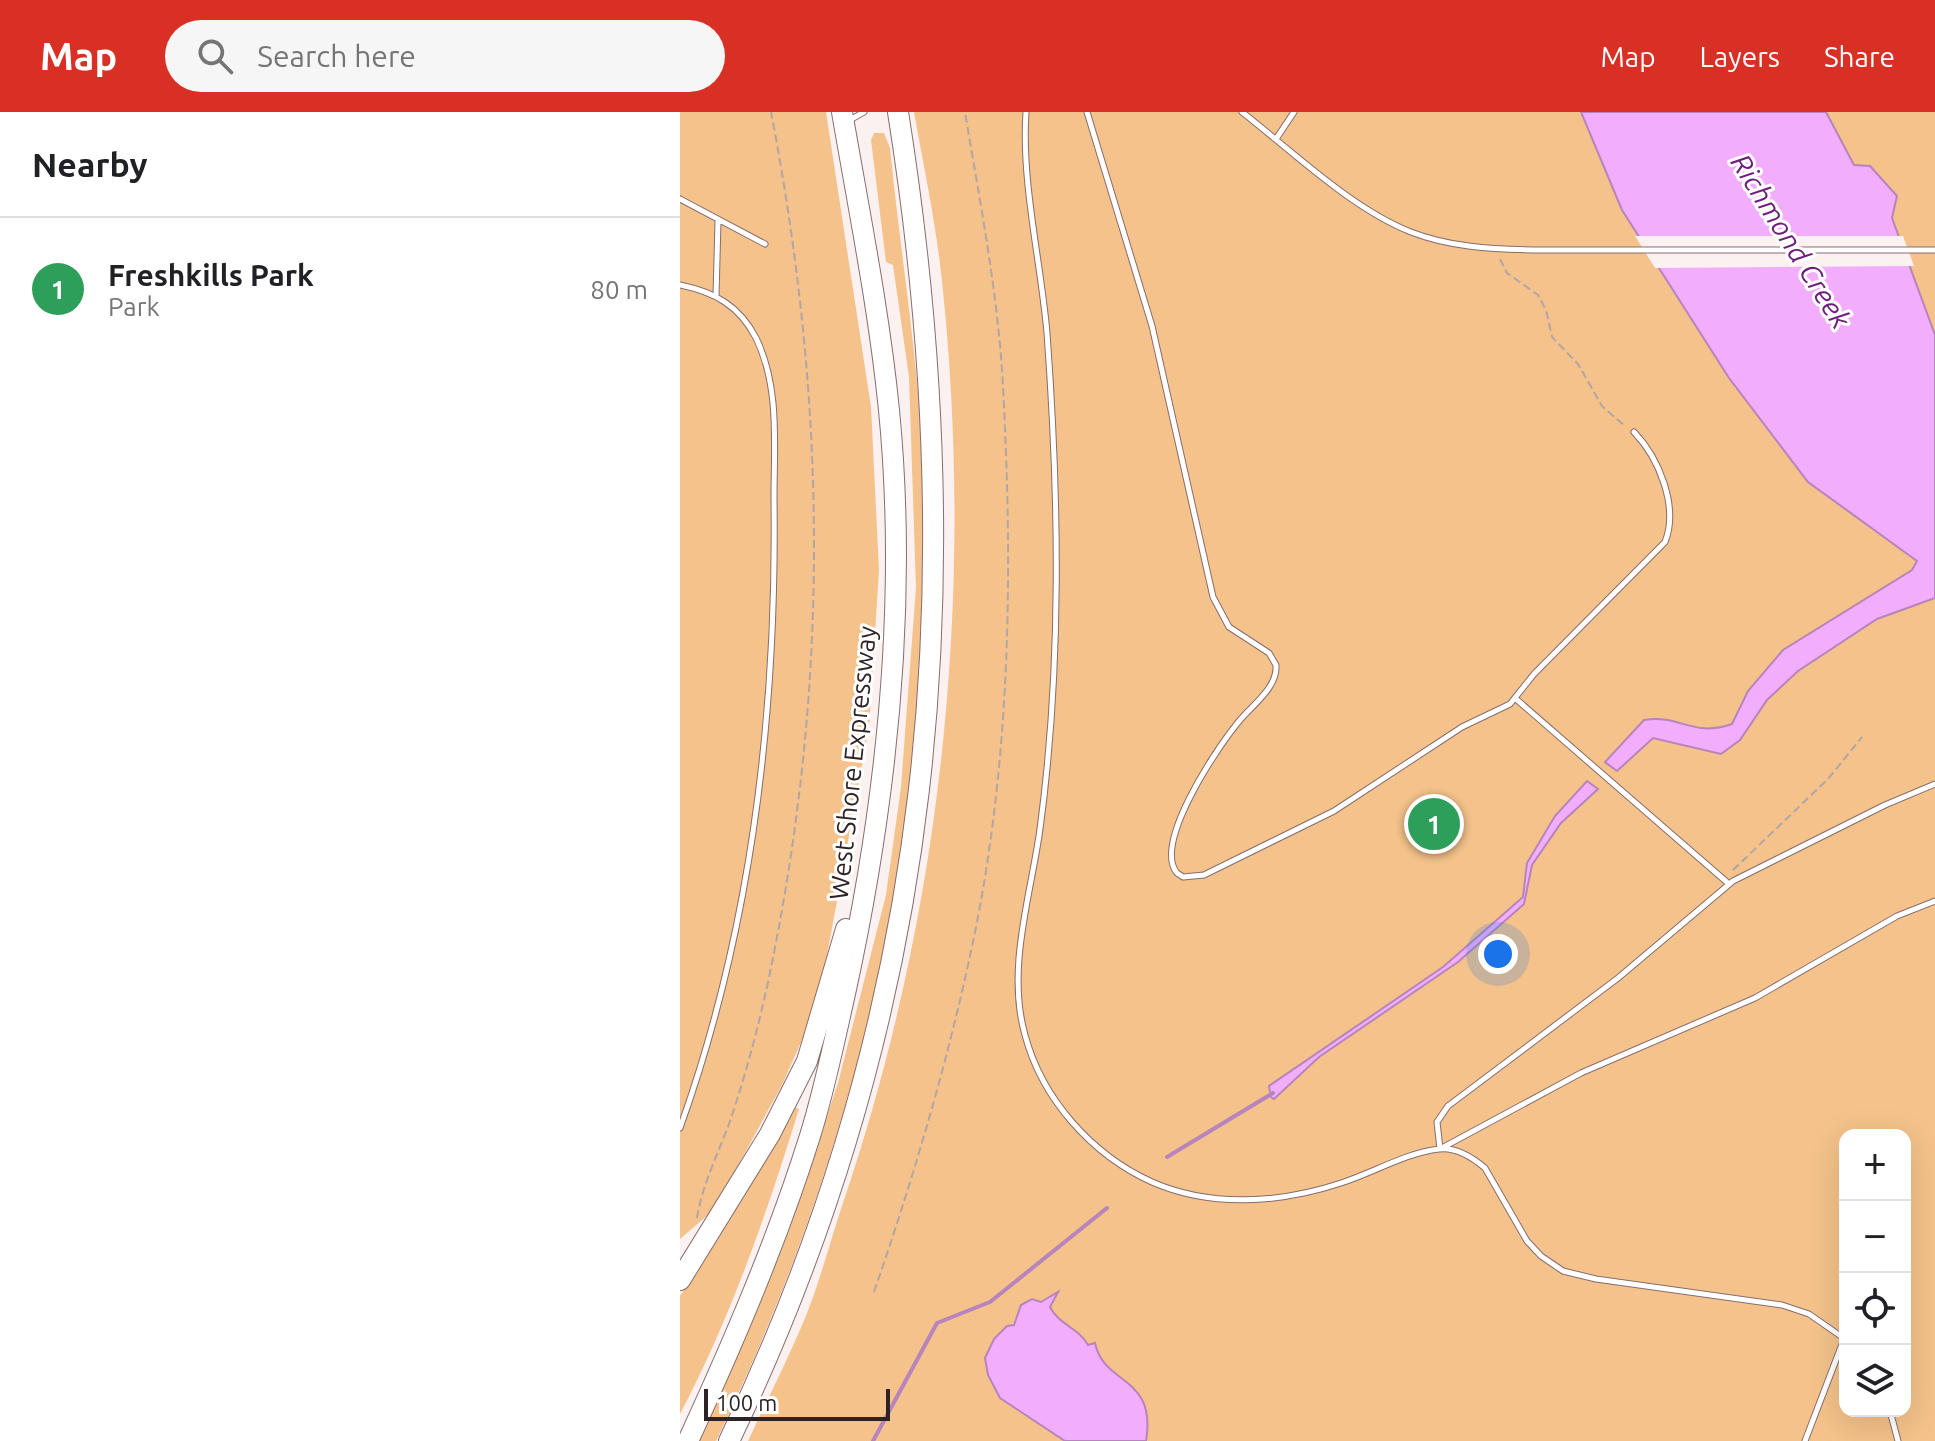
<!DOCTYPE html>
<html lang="en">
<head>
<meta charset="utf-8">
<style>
  :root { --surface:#fff; --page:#f6f6f6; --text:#202124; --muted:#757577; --line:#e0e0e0; --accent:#d93025 }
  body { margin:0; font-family:Ubuntu,sans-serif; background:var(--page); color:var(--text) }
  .controls { position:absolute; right:24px; bottom:24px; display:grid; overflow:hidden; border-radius:16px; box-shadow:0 8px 32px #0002 }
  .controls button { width:72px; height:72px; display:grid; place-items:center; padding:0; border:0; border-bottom:2px solid var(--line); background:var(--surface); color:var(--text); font:40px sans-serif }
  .scale { position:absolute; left:24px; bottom:20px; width:186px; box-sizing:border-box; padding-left:8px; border:4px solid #2e2324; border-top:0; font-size:22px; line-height:28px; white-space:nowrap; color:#2e2324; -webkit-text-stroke:6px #fff; paint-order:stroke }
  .you { position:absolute; left:818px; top:842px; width:28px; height:28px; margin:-20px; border:6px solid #fff; border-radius:50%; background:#1a73e8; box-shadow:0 0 0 12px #1a73e833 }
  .badge { display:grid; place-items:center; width:52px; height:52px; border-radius:50%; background:var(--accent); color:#fff; font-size:26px; font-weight:700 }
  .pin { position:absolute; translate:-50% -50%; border:4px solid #fff; box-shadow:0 2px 8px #0006 }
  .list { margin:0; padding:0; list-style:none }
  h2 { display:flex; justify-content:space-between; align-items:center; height:104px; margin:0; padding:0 32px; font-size:34px }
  h2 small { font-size:26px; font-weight:400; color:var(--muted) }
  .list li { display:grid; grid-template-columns:52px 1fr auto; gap:24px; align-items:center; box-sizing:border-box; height:144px; padding:0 32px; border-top:2px solid var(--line) }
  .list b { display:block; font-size:30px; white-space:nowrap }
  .list p { margin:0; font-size:26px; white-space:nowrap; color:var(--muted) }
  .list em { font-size:26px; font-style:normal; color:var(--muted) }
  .icon { flex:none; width:44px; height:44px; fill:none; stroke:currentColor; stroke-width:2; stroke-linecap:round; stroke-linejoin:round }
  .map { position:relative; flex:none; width:1255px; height:1329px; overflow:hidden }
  header { display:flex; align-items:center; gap:48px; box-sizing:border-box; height:112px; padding:0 40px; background:var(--accent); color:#fff }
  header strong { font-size:38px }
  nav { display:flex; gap:44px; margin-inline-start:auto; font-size:28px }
  .search { width:560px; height:72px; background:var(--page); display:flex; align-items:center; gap:20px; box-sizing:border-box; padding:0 28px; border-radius:44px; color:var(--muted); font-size:30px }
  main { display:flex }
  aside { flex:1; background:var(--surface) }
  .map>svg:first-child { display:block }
</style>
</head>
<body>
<header>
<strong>Map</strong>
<div class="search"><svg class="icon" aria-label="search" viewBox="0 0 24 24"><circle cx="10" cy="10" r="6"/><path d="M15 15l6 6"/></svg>Search here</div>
<nav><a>Map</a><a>Layers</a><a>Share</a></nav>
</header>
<main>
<aside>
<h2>Nearby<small></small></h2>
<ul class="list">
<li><span class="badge" style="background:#2e9e5b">1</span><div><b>Freshkills Park</b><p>Park</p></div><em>80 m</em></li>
</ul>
</aside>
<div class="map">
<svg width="1255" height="1329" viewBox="0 0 1255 1329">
  <rect width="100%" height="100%" fill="#fcf1f1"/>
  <path fill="#f4c28a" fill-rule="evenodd" d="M0,0H146L191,295L199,458L189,615L138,892L102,973L44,1079L29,1102L0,1127Z
    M234,0H1255V1329H68C86,1290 106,1251 123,1211C139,1173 149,1133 162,1094C263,798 295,480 262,169C256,112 244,56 234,0ZM1165,1023H1225V1299H1165Z
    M194,21H204L210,36C221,147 240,257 244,368C255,703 182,1028 36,1329H15L126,1067L158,971L206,783L221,675L236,475L229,265L213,153L206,150L191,28Z
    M112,994L119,997C87,1101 51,1205 0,1302V1184Z"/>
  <path fill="#f2aefd" stroke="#b784bc" stroke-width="2" d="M901,0H1146L1174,53L1190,54L1217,84L1212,106L1255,223V486L1197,507L1118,559L1087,588L1060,628L1041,642L973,626L937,659L925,650L964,608C1002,602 1011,626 1052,612L1068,579L1103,538L1232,458L1237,449L1128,370L1049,266L942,98Z
    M907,669L918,677L881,711L852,753L844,792L778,850L639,945L594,987L591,985L589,974L763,855L843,785L847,751L875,704Z
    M378,1180L370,1195C379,1213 399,1216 408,1233L415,1231C424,1274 477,1263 466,1329H385L320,1286L308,1263L305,1246L314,1227L327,1214L334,1213L341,1193L352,1187L361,1190Z"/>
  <path fill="#fcf1f1" d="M955,124H1223L1234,154L975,156Z"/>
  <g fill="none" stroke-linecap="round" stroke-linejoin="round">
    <path stroke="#b784bc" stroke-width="4" d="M487,1045L593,981
      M193,1329L257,1211L310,1190L427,1096"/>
    <defs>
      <path id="service" d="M346,0C341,69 361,151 367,221C379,386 382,553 360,717C351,783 326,856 345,923C362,987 412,1043 472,1070C531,1096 601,1091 661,1071C693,1061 725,1041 759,1037C776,1035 792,1045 805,1056L847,1129L861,1144L883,1159L916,1167L1102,1193L1129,1202L1165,1227
        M407,0L472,214L533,485L549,515L589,541L596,553C598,577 569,595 556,613C535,639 473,732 497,761L503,765L524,763L654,699L782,615L830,592L854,562L985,430C999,395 979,346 954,320
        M562,0C612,39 672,97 731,120C769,135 811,137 852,138H1255
        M168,9L184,0
        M596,27L614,0
        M0,87L85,132
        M0,173C34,180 59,193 76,226C100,275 94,333 94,386C97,599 72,815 0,1016
        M36,184L38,109
        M836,587L1049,772
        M1255,672L1205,693L1053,769L938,866L768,994L757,1010L760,1037L901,961L1075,886L1217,804L1255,789
        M1210,1299L1218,1329
        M1125,1329L1164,1227"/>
      <path id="motorway" d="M0,1168L90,1022L127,949L166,817
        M8,1329C54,1229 97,1129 130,1024C145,976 155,926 166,877C207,688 228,492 209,298C199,198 179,99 162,0
        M49,1329C256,899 292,467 218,0"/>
    </defs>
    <use href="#service" stroke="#866d6e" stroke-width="7"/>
    <use href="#motorway" stroke="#866d6e" stroke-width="22"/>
    <path stroke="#b1a6a6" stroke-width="2" stroke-dasharray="8 4" stroke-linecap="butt" d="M820,147L827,161L858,183L866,198L872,225L898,252L922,294L946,315
      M1053,758L1148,667L1182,625
      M17,1106C22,1073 39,1040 50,1009C65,965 77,920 87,875C150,579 148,297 91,0
      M194,1180C234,1064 269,946 294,825C332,640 333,445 322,258C316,171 299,85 285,0"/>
    <use href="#service" stroke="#fff" stroke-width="5"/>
    <use href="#motorway" stroke="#fff" stroke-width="20"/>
  </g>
  <g text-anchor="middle" stroke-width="6" stroke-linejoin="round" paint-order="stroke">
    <g font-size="26" fill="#2e2324" stroke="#fff">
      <text transform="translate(173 651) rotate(-84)" y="9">West Shore Expressway</text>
    </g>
    <g font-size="28" font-style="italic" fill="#6d1e7b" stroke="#fff">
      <text transform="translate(1111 129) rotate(58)" y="10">Richmond Creek</text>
    </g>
  </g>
</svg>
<div class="controls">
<button>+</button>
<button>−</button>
<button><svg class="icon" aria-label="locate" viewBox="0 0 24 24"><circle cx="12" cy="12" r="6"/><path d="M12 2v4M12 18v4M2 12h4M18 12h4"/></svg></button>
<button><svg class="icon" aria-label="layers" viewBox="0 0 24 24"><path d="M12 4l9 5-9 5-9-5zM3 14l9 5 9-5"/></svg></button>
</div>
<div class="scale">100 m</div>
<div class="you"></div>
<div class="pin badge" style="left:754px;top:712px;background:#2e9e5b">1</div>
</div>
</main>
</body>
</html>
